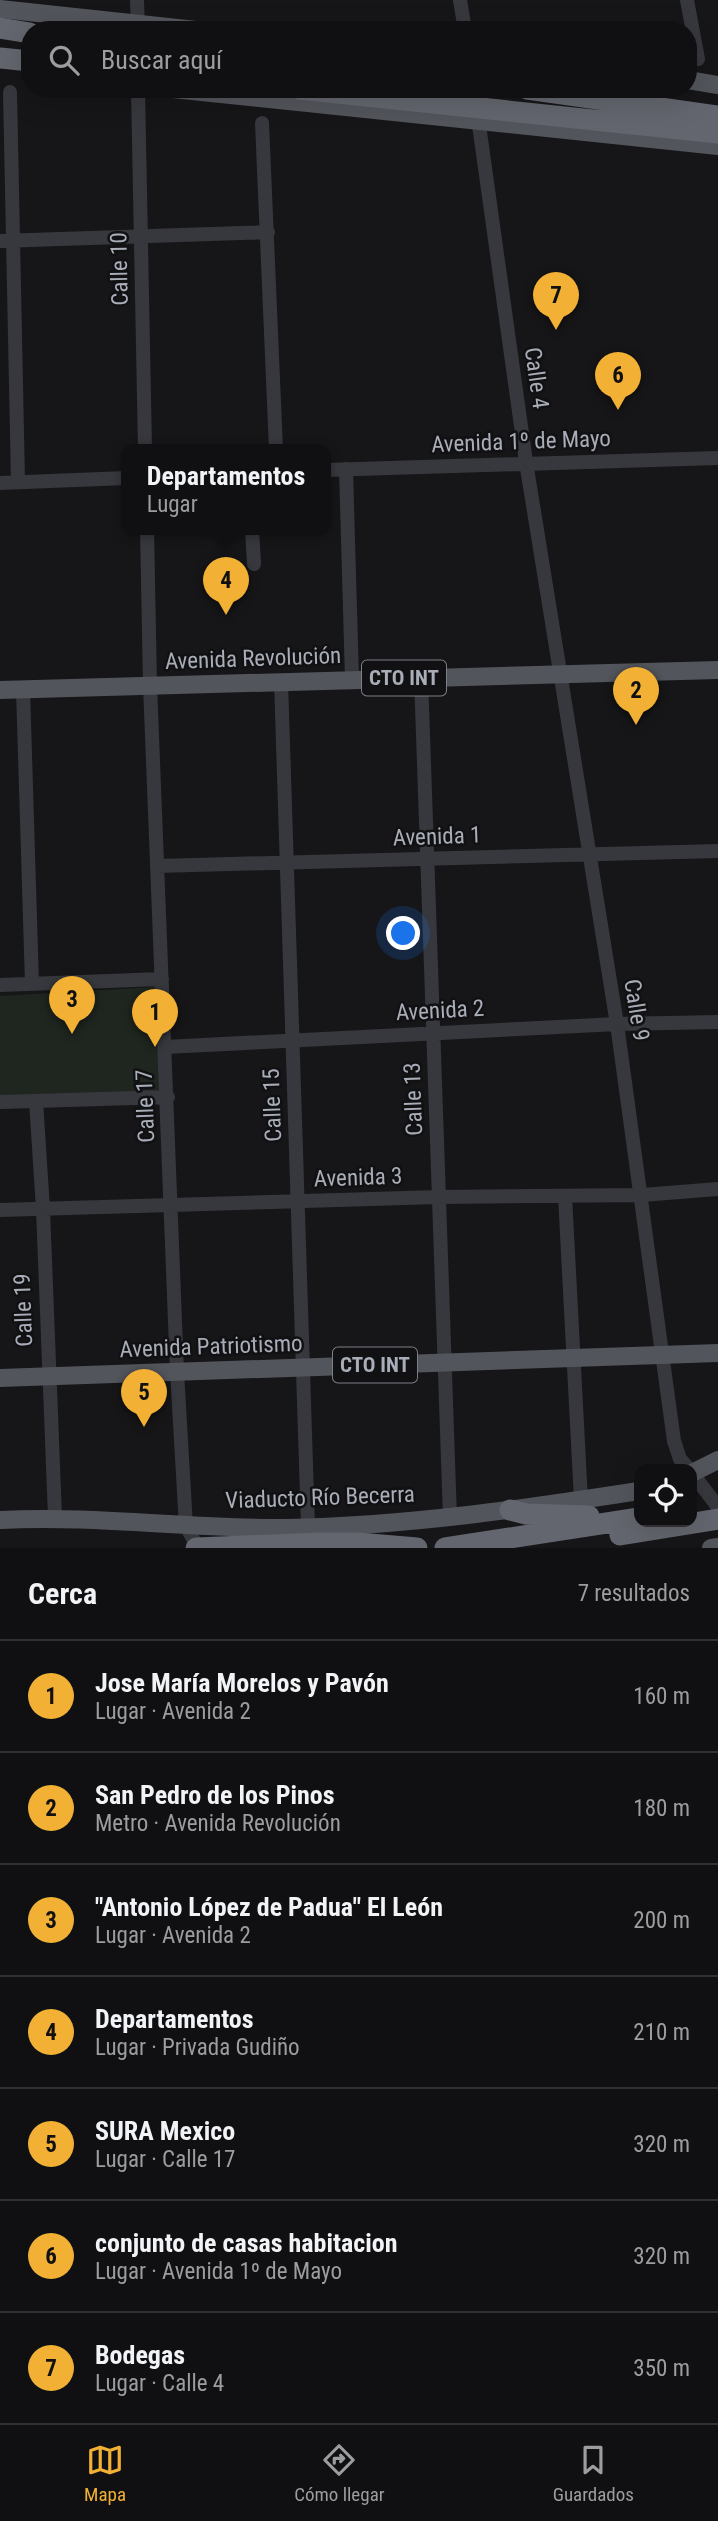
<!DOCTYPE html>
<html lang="es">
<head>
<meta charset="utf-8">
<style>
  :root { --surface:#101012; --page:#1e1e20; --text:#f1f3f6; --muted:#9c9d9f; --line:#303032; --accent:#f2b134 }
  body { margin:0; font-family:"Roboto Condensed",sans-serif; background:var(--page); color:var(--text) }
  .controls { position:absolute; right:21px; bottom:21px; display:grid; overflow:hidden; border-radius:14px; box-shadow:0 7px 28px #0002 }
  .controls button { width:63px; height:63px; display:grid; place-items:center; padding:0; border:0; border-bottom:2px solid var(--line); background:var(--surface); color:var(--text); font:35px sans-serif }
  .you { position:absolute; left:404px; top:934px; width:24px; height:24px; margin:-18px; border:5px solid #fff; border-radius:50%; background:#1a73e8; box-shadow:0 0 0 10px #1a73e833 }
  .badge { display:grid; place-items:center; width:46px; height:46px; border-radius:50%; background:var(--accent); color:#111; font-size:23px; font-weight:700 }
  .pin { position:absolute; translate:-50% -58px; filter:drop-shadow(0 2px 4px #0008) }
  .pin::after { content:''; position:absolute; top:37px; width:24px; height:21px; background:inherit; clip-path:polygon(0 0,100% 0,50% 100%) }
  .popup { position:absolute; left:121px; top:444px; width:210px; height:91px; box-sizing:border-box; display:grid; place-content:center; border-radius:14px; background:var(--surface); filter:drop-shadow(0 2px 5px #0005); font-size:23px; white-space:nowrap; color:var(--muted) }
  .popup b { font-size:26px; color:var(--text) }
  .popup::after { content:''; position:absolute; left:50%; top:100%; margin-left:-14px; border:14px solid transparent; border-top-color:var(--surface) }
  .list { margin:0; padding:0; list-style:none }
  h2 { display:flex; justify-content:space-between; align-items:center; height:91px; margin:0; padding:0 28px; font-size:30px }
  h2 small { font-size:23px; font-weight:400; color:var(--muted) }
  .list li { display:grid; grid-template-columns:46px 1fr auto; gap:21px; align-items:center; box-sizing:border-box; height:112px; padding:0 28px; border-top:2px solid var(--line) }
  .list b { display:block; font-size:26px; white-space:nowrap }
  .list p { margin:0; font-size:23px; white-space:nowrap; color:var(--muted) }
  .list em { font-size:23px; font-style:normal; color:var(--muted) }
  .icon { flex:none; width:38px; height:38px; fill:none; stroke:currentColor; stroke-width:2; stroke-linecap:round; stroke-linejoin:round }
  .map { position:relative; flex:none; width:718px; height:1548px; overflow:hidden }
  .search { position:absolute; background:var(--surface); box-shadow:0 7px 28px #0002; left:21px; right:21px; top:21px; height:77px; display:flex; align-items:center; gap:18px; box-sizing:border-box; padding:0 24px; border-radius:28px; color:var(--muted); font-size:26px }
  .sheet { height:875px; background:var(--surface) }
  nav { display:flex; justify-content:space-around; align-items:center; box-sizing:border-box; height:98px; border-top:2px solid var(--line); background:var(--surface); font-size:19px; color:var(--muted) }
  nav a { display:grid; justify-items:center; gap:4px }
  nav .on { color:var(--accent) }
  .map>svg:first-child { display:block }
</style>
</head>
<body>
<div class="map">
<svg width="718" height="1548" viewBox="0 0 718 1548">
  <rect width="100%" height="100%" fill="#161618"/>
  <path fill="#1e261f" d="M155,987L160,1102L0,1107V996Z"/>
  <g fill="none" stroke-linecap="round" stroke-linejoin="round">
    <path stroke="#37383d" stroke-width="14" d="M137,0L138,30
      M460,0L465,30
      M687,0L698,59
      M138,89L145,449
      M474,89L526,462L617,1024L674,1441L680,1459L689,1469
      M10,92L18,482
      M262,123L276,449
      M0,241L268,232
      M346,469L352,679
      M326,470L718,458
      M0,483L126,478
      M147,529L150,685L177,1372L186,1526L198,1548
      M252,529L254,564
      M421,677L450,1518
      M281,681L308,1527
      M23,689L32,984
      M157,866L718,851
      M0,985L162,979
      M165,1047L617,1024L718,1022
      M36,1101L43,1209L55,1517
      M0,1102L168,1097
      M565,1196L581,1500
      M0,1210L439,1197L642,1195L718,1189
      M692,1473L718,1507"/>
    <path stroke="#53555c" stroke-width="18" d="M0,9L196,30
      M688,80L718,85
      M173,89L718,146
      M0,690L718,670
      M0,1378L718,1353
      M692,1473L718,1460
      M0,1520C95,1515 190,1529 286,1528C405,1526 522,1509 639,1491
      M711,1548L718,1547"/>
    <path stroke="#63666e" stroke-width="21" d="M0,28L30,33
      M0,58L30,61
      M299,89L718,133
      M527,89L718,116
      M510,1510L526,1514L589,1516
      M620,1535L718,1519
      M196,1548L320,1543H358L417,1548
      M445,1548L639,1518"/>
  </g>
  <g text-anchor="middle" stroke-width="5" stroke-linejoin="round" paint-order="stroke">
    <g fill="#111113" stroke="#7b7e86" stroke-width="2">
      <rect x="362" y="660.5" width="84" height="35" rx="5"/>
      <rect x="333" y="1347.5" width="84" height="35" rx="5"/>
    </g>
    <g font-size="21" font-weight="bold" fill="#a8adb8">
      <text x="404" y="685">CTO INT</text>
      <text x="375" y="1372">CTO INT</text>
    </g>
    <g font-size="23" fill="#a8adb8" stroke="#111113">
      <text transform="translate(119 269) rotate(-91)" y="8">Calle 10</text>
      <text transform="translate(537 378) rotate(82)" y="8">Calle 4</text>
      <text transform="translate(521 441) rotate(-2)" y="8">Avenida 1º de Mayo</text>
      <text transform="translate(253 658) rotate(-2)" y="8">Avenida Revolución</text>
      <text transform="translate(437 836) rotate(-2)" y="8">Avenida 1</text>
      <text transform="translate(440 1010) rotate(-3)" y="8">Avenida 2</text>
      <text transform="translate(637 1010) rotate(81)" y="8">Calle 9</text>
      <text transform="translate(413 1099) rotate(-92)" y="8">Calle 13</text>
      <text transform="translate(272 1105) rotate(-92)" y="8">Calle 15</text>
      <text transform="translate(145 1106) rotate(-92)" y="8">Calle 17</text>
      <text transform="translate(358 1177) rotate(-2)" y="8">Avenida 3</text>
      <text transform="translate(23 1310) rotate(-92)" y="8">Calle 19</text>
      <text transform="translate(211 1346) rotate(-2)" y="8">Avenida Patriotismo</text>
      <text transform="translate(320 1497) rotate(-2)" y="8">Viaducto Río Becerra</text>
    </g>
  </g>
</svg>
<div class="controls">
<button><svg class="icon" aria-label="locate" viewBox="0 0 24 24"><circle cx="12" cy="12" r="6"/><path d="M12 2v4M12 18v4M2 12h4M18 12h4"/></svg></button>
</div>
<div class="you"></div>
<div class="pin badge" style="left:155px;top:1047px">1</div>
<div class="pin badge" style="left:636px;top:725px">2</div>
<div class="pin badge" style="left:72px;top:1034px">3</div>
<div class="pin badge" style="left:226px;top:615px">4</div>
<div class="popup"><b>Departamentos</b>Lugar</div>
<div class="pin badge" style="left:144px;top:1427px">5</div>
<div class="pin badge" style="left:618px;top:410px">6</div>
<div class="pin badge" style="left:556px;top:330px">7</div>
<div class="search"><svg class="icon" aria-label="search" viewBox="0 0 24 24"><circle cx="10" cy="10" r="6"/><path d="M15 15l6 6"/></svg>Buscar aquí</div>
</div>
<section class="sheet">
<h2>Cerca<small>7 resultados</small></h2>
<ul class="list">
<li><span class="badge">1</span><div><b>Jose María Morelos y Pavón</b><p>Lugar · Avenida 2</p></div><em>160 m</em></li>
<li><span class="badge">2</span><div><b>San Pedro de los Pinos</b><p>Metro · Avenida Revolución</p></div><em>180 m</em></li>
<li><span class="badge">3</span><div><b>&quot;Antonio López de Padua&quot; El León</b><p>Lugar · Avenida 2</p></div><em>200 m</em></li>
<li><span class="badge">4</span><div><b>Departamentos</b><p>Lugar · Privada Gudiño</p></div><em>210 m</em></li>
<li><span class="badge">5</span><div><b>SURA Mexico</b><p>Lugar · Calle 17</p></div><em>320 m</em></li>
<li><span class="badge">6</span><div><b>conjunto de casas habitacion</b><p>Lugar · Avenida 1º de Mayo</p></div><em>320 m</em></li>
<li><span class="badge">7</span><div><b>Bodegas</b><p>Lugar · Calle 4</p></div><em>350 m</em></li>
</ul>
</section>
<nav>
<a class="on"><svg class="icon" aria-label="map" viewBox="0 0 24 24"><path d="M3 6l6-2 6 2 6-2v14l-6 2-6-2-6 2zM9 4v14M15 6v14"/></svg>Mapa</a>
<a><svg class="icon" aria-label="directions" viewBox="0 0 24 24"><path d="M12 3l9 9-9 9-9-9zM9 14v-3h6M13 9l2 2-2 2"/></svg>Cómo llegar</a>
<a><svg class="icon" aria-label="saved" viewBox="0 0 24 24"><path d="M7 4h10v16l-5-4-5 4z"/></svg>Guardados</a>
</nav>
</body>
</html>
